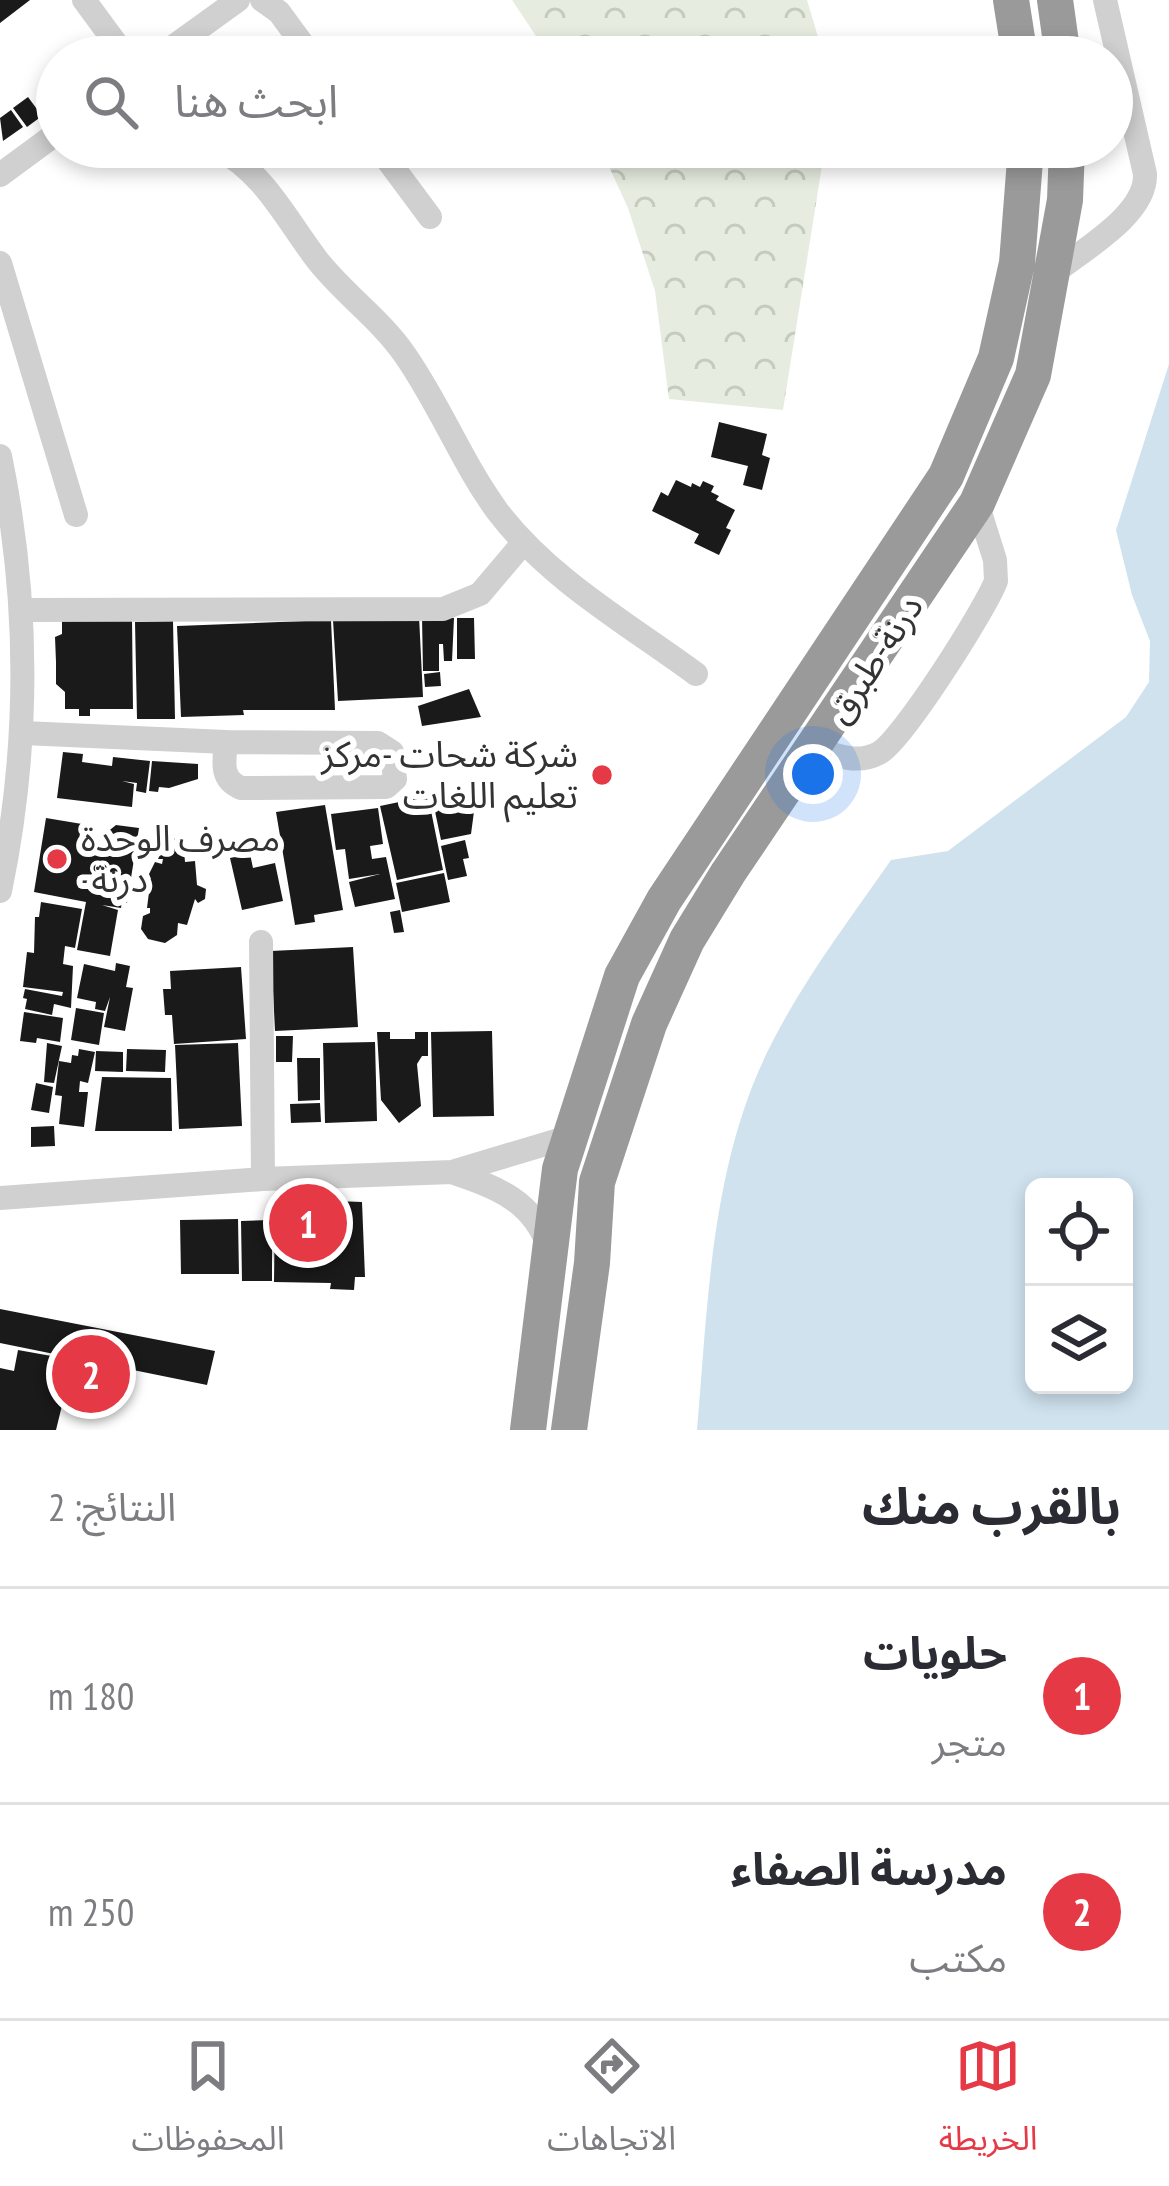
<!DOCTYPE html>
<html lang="ar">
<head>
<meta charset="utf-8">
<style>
  :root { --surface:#fff; --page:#f2f2f3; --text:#2b2b33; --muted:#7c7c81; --line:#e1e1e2; --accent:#e63946 }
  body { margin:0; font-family:"PT Sans Narrow","Noto Sans Arabic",sans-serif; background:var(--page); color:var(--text); direction:rtl }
  .controls { position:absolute; right:36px; bottom:36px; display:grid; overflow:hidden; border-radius:18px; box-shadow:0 6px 18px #0003 }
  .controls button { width:108px; height:108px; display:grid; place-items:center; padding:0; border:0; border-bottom:3px solid var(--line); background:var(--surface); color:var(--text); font:60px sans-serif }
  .you { position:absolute; left:813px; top:774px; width:42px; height:42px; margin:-30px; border:9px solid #fff; border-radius:50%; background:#1a73e8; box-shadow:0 0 0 18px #1a73e833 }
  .badge { display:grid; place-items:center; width:78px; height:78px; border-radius:50%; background:var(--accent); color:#fff; font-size:39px; font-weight:700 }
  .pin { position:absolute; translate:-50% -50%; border:6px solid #fff; box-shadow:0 3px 12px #0006 }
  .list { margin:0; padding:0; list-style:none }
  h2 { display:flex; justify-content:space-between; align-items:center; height:156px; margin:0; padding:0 48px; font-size:51px }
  h2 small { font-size:39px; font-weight:400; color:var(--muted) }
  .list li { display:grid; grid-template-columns:78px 1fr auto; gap:36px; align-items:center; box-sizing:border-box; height:216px; padding:0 48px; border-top:3px solid var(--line) }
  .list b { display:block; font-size:45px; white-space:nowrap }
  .list p { margin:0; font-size:39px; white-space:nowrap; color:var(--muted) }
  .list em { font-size:39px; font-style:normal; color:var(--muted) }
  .icon { flex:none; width:66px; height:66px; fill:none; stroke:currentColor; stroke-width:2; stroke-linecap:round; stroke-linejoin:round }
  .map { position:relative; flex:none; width:1169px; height:1430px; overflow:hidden; direction:ltr }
  .search { position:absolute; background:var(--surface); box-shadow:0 6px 18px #0003; left:36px; right:36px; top:36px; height:132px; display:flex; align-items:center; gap:30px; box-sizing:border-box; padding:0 42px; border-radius:66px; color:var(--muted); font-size:45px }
  .sheet { height:588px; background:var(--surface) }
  nav { display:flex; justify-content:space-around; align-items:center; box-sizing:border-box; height:168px; border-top:3px solid var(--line); background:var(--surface); font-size:33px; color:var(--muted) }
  nav a { display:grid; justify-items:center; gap:6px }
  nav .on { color:var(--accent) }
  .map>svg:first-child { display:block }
</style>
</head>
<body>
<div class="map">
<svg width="1169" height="1430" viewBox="0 0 1169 1430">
  <defs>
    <pattern id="park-crowns" width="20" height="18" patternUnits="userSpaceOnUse" patternTransform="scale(3)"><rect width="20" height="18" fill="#e6ecdf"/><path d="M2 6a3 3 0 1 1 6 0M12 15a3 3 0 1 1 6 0" fill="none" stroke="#c6cbc0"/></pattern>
  </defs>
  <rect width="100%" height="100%" fill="#fff"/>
  <path fill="url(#park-crowns)" d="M512,0H807L824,57H550Z
    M600,147H825L783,410L669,399L655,291L628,208Z"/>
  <path fill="#cfe2ee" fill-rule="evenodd" d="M1169,364V1430H697C707,1315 710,1196 752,1087C784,1005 841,932 891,860L948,851L1126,717L1149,682L1150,641L1132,595L1116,530ZM1034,1187H1124V1385H1034Z"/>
  <path fill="#1a1a1a" d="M0,0H30L0,23Z
    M28,97L42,116L27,127L13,108Z
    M11,110L23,127L3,141L0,118Z
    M719,422L767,434L762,455L770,458L762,490L743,485L748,466L711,457Z
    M676,480L691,487L692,483L700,487L703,481L714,486L711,492L719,496L716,500L735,510L726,528L731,530L719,555L694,543L699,534L652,511L661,492L668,496Z
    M419,616L423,697L338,701L333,620Z
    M422,617L454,618L452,661H444L443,644H439V671H423Z
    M457,618H474L475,659H457Z
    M62,619H132L133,709H90V716H79V709H65V692L56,684V662L55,637L62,634Z
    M331,620L335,710H243L244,715L181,717L177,626Z
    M173,621L175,719H137L135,622Z
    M440,672L441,686L425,687L424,674Z
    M469,689L481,717L422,726L418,706Z
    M63,752L83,754L82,762L112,766L113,757L150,761L146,793L136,791L137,783L122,781L134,784L132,807L57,798Z
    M152,761L198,764V779L169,788L159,787L158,792L149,791Z
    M477,789L471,834L441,840L432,797Z
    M428,796L443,870L397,880L380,806Z
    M325,805L343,910L314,915L315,922L295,925L276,812Z
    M378,808L383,844L370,846L372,859L386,857L395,899L355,907L349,882L380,874L349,879L345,849L336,850L331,814Z
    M46,818L82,824L81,834L101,837L116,825L139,828L127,903L122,902L121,908L102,905L118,910L110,956L77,950L86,902L34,892Z
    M175,838L184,849L185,862L195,861L197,885L206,889L205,899L198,903L195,899L187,925L178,923L177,935L165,943L148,939L141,929L143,916L150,913V908H147L149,892H142L140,878L151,879L149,874L155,862L162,864L163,859H158L163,849Z
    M465,840L469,858L463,859L467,876L448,880L441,846Z
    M250,854L253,868L275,863L283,901L242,910L230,858Z
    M444,873L450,902L402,912L396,883Z
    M41,902L82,909L75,948L65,946L63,964L73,966L71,1008L54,1004L52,1015L25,1009L27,999L23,998L25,989L62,996L63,992L23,987L27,952L34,953L35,917H39Z
    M400,910L404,932L394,933L390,912Z
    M353,947L358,1027L275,1031L271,951Z
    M116,963L130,966L126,987L133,988L125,1031L104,1027L110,997L105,1011L95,1009L96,1002L77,998L84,964L115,971Z
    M241,967L246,1039L174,1044L172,1015H165L163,989H171L170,971Z
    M76,1008L104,1013L99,1045L71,1040Z
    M24,1012L63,1018L60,1042L37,1038L36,1043L20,1041Z
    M492,1031L494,1116L433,1117L431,1032Z
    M377,1032H390V1039H415V1032H428V1056H422L417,1064L421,1106L399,1123L381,1100Z
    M276,1036H293L292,1062H276Z
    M375,1042L377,1121L325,1123L323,1043Z
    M47,1043L62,1046L54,1083L44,1082Z
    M238,1043L242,1126L179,1129L175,1045Z
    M79,1049L95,1052L88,1083L80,1081L79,1092H88L84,1127L59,1124L62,1096L55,1095L59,1061L71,1063L72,1055L78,1056Z
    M127,1049L166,1050L165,1072L126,1071Z
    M96,1051L123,1052V1072L95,1071Z
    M297,1058H320V1100L298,1101Z
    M102,1077L171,1078L172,1131H95Z
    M36,1083L53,1087L49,1113L31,1110Z
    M320,1103L321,1122L291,1123L290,1104Z
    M54,1126L55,1146L31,1147V1127Z
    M310,1200L362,1202L365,1277H355L354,1290L330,1289L331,1283L274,1282L275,1206L310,1207Z
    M238,1219L239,1274H181L180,1220Z
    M272,1220V1281H242L241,1221Z
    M0,1309L215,1351L207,1385L0,1343Z
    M18,1350L57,1357L53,1379L67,1385L56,1430H0V1368L14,1371Z"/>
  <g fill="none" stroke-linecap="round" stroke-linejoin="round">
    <path stroke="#d0d0d0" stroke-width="24" d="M84,0L126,57
      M262,0L279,12L312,57
      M159,57L238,0
      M216,147C266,174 285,218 318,261C345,295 381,320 405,355C440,405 462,463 498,512C549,579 628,624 696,674
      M378,147L430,217
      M0,175L57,133
      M0,263L76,515
      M1054,273C1084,249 1147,214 1145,174L1105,0
      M0,456C30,602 30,746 0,891
      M21,610L443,609L480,594L524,542
      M23,733L226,742L378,743L392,752L395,779L386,787L241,788C220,779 224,762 226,742
      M815,749C837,755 857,765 879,753C902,741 986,608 996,581L995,560L977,503
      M261,942L263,1179
      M454,1173C498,1188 533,1201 549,1248
      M0,1198L263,1179L452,1172L569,1137"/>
    <path stroke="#9a9a9a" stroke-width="36" d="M1011,0L1020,57
      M1055,0L1063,57
      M528,1430L560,1169L622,976L664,900L946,476L996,358L1017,263L1026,147
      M569,1430L592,1263L597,1182L649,1024L687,940L728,873L977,503L1033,375L1065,200L1067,147"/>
  </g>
  <g fill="#e63946" stroke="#fff" stroke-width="4.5">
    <circle cx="602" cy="775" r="12"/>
    <circle cx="57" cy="859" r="12"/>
  </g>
  <g text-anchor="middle" stroke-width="12" stroke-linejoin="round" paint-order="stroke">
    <g font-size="36" fill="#333" stroke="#fff">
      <text transform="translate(874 659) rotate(-57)" y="13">درنة-طبرق</text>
    </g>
    <g font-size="36" fill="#333" stroke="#fff" text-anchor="end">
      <text x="578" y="767">شركة شحات -مركز<tspan x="578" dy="41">تعليم اللغات</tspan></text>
      <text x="81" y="851" text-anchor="start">مصرف الوحدة<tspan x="81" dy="41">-درنة</tspan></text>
    </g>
  </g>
</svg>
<div class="controls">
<button><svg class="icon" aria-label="locate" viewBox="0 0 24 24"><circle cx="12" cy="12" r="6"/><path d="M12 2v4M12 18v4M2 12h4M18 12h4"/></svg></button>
<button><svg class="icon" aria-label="layers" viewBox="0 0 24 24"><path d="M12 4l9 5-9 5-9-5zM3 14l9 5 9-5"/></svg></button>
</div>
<div class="you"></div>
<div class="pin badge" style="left:308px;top:1223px">1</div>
<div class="pin badge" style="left:91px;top:1374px">2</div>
<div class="search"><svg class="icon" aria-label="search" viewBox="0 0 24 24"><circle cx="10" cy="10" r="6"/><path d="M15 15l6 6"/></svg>ابحث هنا</div>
</div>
<section class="sheet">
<h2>بالقرب منك<small>النتائج: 2</small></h2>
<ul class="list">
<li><span class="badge">1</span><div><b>حلويات</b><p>متجر</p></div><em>180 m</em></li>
<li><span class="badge">2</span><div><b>مدرسة الصفاء</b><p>مكتب</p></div><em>250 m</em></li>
</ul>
</section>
<nav>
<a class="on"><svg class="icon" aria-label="map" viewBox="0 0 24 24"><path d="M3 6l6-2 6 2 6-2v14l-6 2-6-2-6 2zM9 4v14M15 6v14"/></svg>الخريطة</a>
<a><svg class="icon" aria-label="directions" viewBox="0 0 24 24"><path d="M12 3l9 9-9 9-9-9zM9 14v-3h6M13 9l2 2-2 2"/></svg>الاتجاهات</a>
<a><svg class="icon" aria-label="saved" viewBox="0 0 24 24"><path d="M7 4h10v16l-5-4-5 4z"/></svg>المحفوظات</a>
</nav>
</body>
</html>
